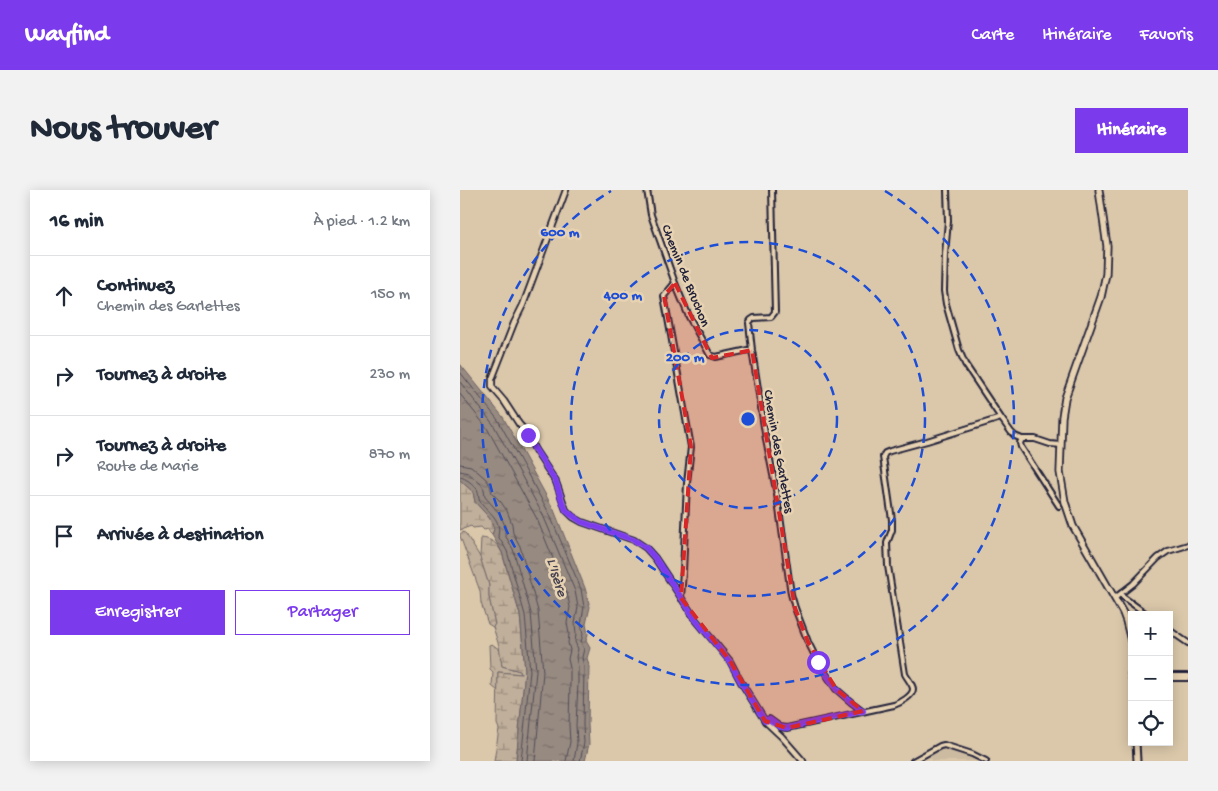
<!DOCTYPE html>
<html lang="fr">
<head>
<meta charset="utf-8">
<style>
  :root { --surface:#fff; --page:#f2f2f3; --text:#1f2937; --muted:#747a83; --line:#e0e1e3; --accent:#7c3aed }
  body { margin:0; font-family:"Gochi Hand",sans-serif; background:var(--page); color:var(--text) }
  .controls { position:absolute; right:15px; bottom:15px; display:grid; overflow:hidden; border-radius:0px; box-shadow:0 2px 12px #0003 }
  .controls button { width:45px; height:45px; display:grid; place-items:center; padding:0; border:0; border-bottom:1px solid var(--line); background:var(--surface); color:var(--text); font:25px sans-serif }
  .stop { position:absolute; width:15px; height:15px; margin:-11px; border:4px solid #7c3aed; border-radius:50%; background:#fff }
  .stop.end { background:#7c3aed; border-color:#fff; box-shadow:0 1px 5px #0008 }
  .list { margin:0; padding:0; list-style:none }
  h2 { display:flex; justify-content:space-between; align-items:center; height:65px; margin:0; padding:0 20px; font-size:21px }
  h2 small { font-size:16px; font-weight:400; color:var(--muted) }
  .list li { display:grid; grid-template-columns:32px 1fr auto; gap:15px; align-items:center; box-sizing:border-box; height:80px; padding:0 20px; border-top:1px solid var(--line) }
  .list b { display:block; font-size:19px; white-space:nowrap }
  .list p { margin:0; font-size:16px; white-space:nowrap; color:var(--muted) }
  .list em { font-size:16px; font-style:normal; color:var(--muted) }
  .actions { display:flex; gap:10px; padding:15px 20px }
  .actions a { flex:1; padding:11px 0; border:1px solid var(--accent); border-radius:0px; text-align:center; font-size:18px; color:var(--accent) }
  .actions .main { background:var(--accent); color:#fff }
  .icon { flex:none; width:28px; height:28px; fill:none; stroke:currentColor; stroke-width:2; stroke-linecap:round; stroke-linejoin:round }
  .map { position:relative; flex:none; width:728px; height:571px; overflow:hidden; border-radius:0px }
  header { display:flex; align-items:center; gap:30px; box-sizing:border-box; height:70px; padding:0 25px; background:var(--accent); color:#fff }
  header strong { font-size:24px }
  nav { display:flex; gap:28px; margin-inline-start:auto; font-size:18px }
  .intro { display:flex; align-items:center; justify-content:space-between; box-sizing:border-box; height:120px; padding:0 30px }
  h1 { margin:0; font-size:35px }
  .button { padding:12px 22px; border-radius:0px; background:var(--accent); color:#fff; font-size:18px; font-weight:700 }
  main { display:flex; gap:30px; padding:0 30px }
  aside { flex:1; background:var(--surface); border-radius:0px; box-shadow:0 2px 12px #0003 }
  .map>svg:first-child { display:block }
</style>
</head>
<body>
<header>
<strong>Wayfind</strong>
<nav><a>Carte</a><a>Itinéraire</a><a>Favoris</a></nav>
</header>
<div class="intro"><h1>Nous trouver</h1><a class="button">Itinéraire</a></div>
<main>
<aside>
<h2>16 min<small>À pied · 1.2 km</small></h2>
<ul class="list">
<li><svg class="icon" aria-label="ahead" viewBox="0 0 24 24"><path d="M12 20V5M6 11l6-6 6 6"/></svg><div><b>Continuez</b><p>Chemin des Garlettes</p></div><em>150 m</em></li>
<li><svg class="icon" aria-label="right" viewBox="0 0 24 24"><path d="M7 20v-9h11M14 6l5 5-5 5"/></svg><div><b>Tournez à droite</b></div><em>230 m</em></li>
<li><svg class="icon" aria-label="right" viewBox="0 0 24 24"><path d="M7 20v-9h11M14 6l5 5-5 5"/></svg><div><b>Tournez à droite</b><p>Route de Marie</p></div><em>870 m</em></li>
<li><svg class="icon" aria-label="arrive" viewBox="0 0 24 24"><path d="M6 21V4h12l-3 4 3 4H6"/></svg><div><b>Arrivée à destination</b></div></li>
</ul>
<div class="actions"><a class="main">Enregistrer</a><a>Partager</a></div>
</aside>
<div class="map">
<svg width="728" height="571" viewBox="0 0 728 571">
  <defs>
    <pattern id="forest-crowns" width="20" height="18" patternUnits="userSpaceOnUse" patternTransform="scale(1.25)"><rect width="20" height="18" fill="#c0af9a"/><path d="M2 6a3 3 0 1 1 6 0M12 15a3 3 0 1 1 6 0" fill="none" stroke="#9c8e7f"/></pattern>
    <pattern id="wetland-marsh" width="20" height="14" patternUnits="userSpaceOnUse" patternTransform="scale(1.25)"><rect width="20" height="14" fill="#c0af9a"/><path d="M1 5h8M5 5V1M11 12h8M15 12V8" fill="none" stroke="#9c8e7f"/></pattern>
    <pattern id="water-ripples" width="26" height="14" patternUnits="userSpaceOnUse" patternTransform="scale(1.25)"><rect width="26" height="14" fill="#978a81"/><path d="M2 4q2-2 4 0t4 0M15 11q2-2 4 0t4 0" fill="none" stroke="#7b706b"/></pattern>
  </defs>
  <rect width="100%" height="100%" fill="#dbc8aa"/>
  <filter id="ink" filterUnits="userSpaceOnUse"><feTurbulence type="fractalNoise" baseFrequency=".02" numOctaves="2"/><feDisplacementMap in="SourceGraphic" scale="10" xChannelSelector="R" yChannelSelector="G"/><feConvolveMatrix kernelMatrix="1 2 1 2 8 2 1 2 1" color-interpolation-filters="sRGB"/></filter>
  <g filter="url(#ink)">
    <path fill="#ccbba1" d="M483,556L509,565L520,571H472L469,564Z"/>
    <path fill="url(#forest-crowns)" stroke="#71686a" d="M3,342L6,344L20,367L29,395V407L35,434L33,437L28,434L21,413L20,401L0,346V344Z
      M32,454L40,460L42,476L60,481L62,484L38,482V501L32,496L33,482L30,479L29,455Z"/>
    <path fill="url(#wetland-marsh)" stroke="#71686a" d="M0,290L13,302L15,312L26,324L30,329L34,339L32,345L30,343L28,339L24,340L21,337L13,338L11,336L0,340Z
      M21,348C32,349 37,353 42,363L60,425L65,480L56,571H34L39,539L37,534L38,482L61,484L60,481L42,476L39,456L33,437L35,434L29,407V395L20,367Z"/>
    <path fill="url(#water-ripples)" stroke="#686065" d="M0,174L43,227L94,320L125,398L130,417L126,434L128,444L126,451L130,458L127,468L129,476L128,535L129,554L125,571H56L65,480L60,425L42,362C39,356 35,351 32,345L34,339L30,329L26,324L15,312L13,302L0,290Z"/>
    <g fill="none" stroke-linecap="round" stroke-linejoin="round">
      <path stroke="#514c57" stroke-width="1" d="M0,182L38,230L89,323L121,399L124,417L121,434L123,444L121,452L124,459L122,467L124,477L123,535L124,553L120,571
        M0,192L33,234L83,325L115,401L118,417L115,433L116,444L115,452L118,459L116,467L118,477V493L116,535L117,553L114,571
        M0,204L27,238L77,329L107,403L110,417L107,433L109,444L108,453L110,460L108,469L110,478V493L109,535L110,552L106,571
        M0,274L11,276L26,289L30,295L32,303L41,312L47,321L52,334L53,343L60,356L78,421L83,482L75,571
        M0,281L8,283L21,294L24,299L25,307L40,324L45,336V345L53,359L71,423L76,481L67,571
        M0,287C6,288 13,294 17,299C19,302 18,307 20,311C28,323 42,328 38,346L47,361L65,425L70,481L61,571"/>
      <defs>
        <path id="minor" d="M187,0L191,25L215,93L229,127L250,165L256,167L288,160H292
          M312,0L315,122L311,127L294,128L291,130L289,133L292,160L306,250L317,305L331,404L335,418L348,452L358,472L376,499L391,512L403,521
          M487,0L488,31L485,64L484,101L486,114L499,160L505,174L541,228L551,242L555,246L562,249H575L590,254L601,255
          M215,93L204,106L231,257L227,293L223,382L221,408
          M562,249L560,253L561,257L599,316
          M661,404L663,407L688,425
          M655,408L673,394L698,368L708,361L728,355
          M709,440L728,453
          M305,531L309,529L320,537L327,538L434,515C440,513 453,506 453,499C453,495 447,488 445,484L428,376L427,353L432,340V330L423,267L425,263L430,261L467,251L541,228
          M453,571L480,556L484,555L512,564L526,571"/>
        <path id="tertiary" d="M106,0L63,115L54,133L32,189V197L44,211L59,234L66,242L75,260L96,292L106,320L113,327L122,332L174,350L186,358L195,368L236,430L270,471L281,492L305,531L322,547L343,571"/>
        <path id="secondary" d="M676,552L677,571"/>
        <path id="primary" d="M639,0L647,56L646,84L641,107L605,208L602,227L600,282L605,312L613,336L663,423L666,431L672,455
          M672,480L671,484L672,488"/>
        <path id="trunk" d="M709,487H728"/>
      </defs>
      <use href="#minor" stroke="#22223b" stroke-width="8"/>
      <use href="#tertiary" stroke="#22223b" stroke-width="8"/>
      <use href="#secondary" stroke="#22223b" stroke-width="9"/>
      <use href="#primary" stroke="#22223b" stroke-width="9"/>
      <use href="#trunk" stroke="#22223b" stroke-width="10"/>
      <use href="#minor" stroke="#e7d2b1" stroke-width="4"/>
      <use href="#tertiary" stroke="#e7d2b1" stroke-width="4.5"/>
      <use href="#secondary" stroke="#e7d2b1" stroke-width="5"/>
      <use href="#primary" stroke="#e7d2b1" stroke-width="5.5"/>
      <use href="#trunk" stroke="#e7d2b1" stroke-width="6"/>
    </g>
  </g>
  <g fill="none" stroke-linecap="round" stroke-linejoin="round" filter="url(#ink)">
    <path stroke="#7c3aed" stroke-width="6" d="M68,245L72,255L96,292L102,311L106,320L110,324L122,332L174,350L186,358L195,368L236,430L270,472L281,492L305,531L309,529L320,537L327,538L403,521L391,512L376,499L358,472"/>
  </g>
  <path fill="#d62828" fill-opacity="0.2" stroke="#d62828" stroke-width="4" stroke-dasharray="10 6" stroke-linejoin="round" d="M215,93L252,168L292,160L335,418L348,452L376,499L403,521L327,538L305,531L270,471L221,408L231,257L204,106Z"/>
  <g fill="none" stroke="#1d4ed8" stroke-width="2.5" stroke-dasharray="9 6">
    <circle cx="288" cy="229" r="89"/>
    <circle cx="288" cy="229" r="177"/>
    <path d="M425 1A266 266 0 1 1 151 1"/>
  </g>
  <g text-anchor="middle" stroke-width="5" stroke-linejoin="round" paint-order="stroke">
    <g font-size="14" fill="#22223b" stroke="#e7d2b1">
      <text transform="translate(227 85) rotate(68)" y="5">Chemin de Bruchon</text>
      <text transform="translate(320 261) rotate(80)" y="5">Chemin des Garlettes</text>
    </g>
    <g font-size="15" font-style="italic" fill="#454150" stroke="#e7d2b1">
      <text transform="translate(98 387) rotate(73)" y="5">L'Isère</text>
    </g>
  </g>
  <circle cx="288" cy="229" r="8" fill="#1d4ed8" stroke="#e7d2b1" stroke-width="2.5"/>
  <g font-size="15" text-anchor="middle" font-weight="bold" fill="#1d4ed8" stroke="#e7d2b1" stroke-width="5" stroke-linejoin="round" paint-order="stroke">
    <text x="100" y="46">600 m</text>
    <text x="163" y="109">400 m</text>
    <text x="225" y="171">200 m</text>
  </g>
</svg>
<div class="controls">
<button>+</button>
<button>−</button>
<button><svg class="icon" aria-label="locate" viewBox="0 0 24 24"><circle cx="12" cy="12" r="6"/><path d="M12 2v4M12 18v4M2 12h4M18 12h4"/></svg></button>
</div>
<div class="stop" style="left:358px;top:472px"></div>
<div class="stop end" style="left:68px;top:245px"></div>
</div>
</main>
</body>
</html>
